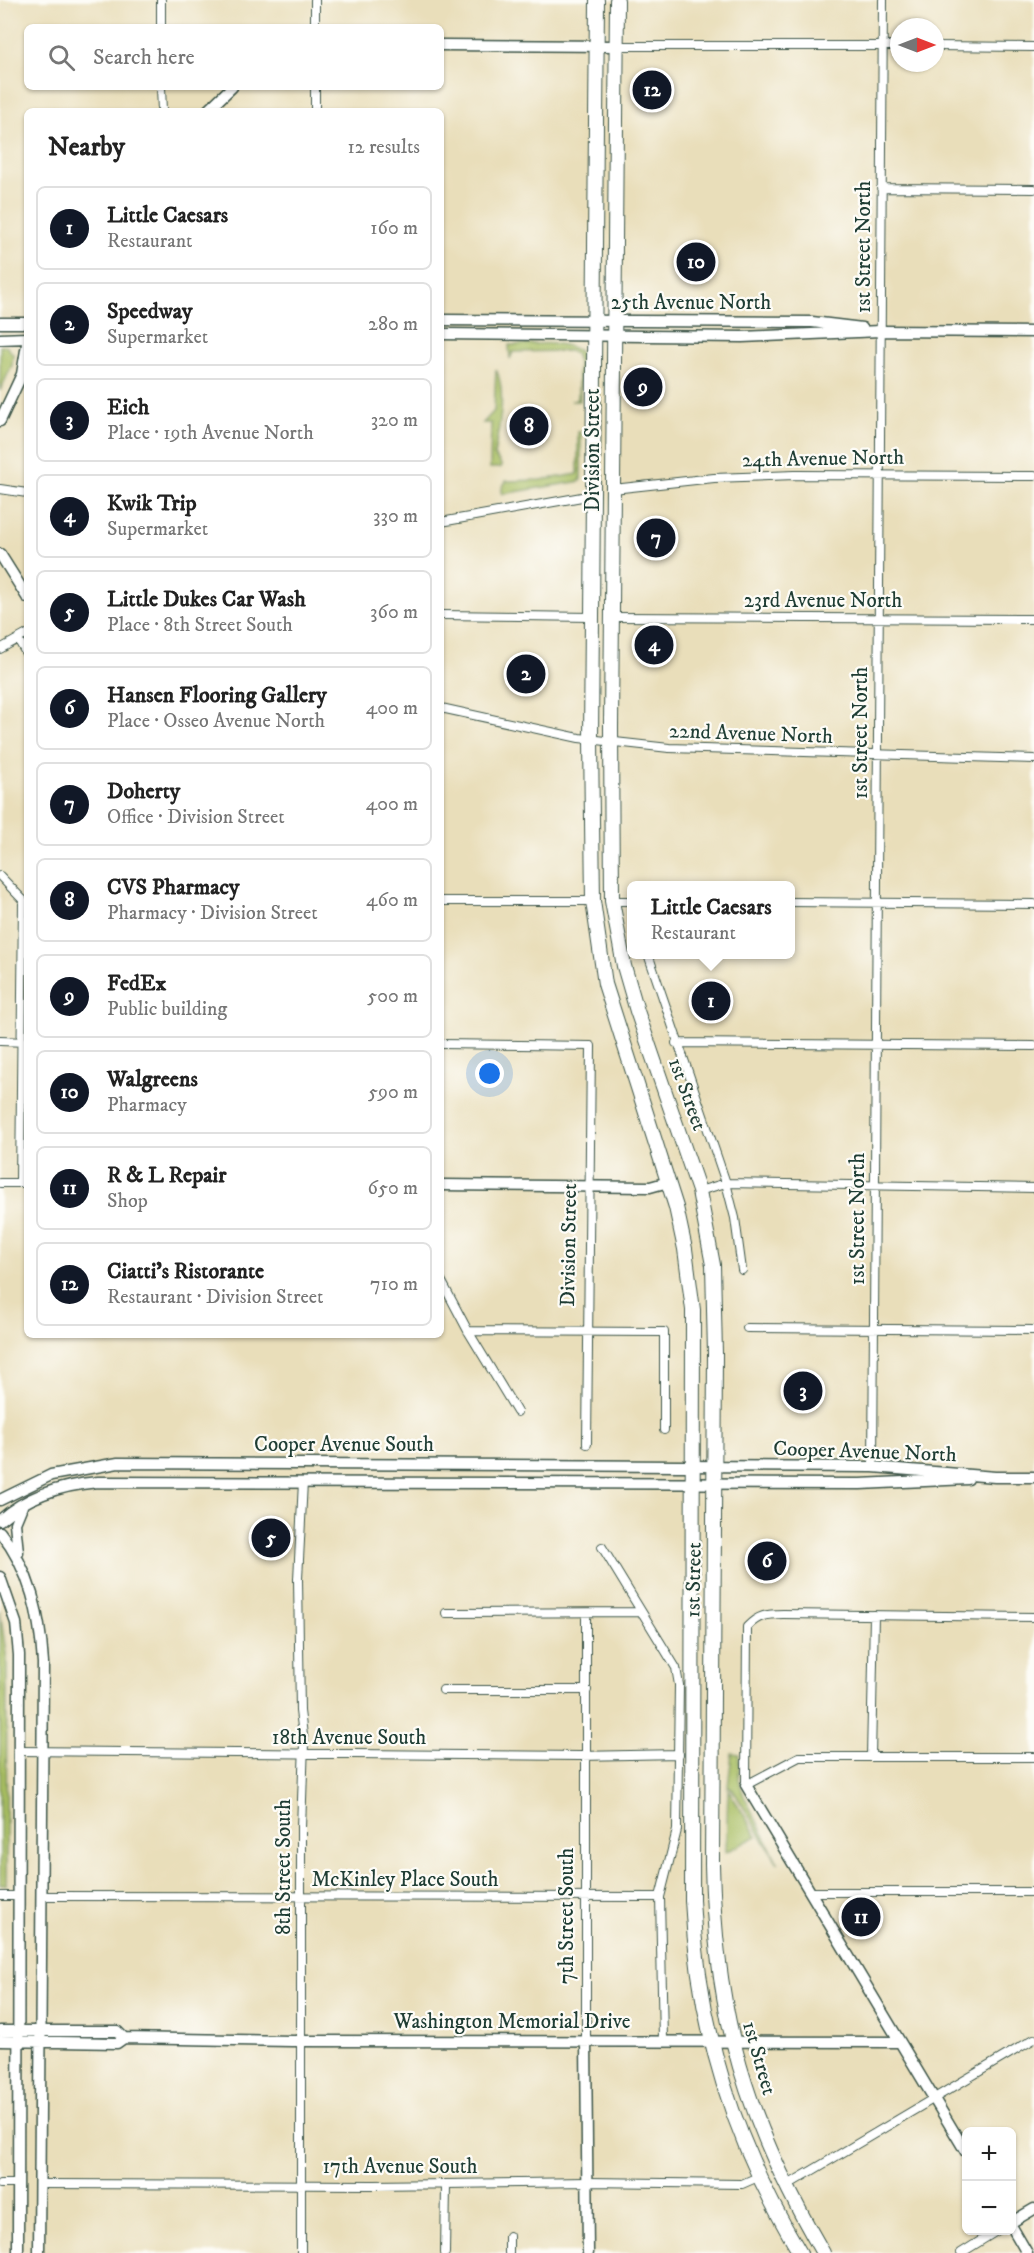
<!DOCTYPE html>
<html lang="en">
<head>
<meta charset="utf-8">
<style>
  :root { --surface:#fff; --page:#f6f6f6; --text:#222; --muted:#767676; --line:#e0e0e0; --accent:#111827 }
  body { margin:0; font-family:"IM FELL DW Pica",serif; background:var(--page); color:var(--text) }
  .controls { position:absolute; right:18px; bottom:18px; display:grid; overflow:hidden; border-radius:9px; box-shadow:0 2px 4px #0004 }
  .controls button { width:54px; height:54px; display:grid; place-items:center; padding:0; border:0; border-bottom:2px solid var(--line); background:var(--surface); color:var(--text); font:30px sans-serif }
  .compass { position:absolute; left:890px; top:18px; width:54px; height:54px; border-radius:50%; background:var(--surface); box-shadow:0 2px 4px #0004; rotate:90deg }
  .you { position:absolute; left:490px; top:1074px; width:21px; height:21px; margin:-15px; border:4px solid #fff; border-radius:50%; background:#1a73e8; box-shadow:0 0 0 9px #1a73e833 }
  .badge { display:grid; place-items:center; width:39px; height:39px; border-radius:50%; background:var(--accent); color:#fff; font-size:20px; font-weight:700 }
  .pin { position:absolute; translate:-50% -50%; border:3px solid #fff; box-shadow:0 2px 6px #0006 }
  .popup { position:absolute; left:627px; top:881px; width:168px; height:78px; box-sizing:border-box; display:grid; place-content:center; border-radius:9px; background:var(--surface); filter:drop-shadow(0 2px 4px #0005); font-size:20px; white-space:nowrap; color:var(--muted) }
  .popup b { font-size:22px; color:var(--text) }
  .popup::after { content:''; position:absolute; left:50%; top:100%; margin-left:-12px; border:12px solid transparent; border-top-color:var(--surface) }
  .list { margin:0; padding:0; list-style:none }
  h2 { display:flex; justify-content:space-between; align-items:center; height:78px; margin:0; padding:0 24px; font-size:26px }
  h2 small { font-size:20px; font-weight:400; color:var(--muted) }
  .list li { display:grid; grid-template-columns:39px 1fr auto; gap:18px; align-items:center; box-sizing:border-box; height:84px; margin:0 12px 12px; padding:0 12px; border:2px solid var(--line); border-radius:9px }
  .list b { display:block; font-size:22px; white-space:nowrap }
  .list p { margin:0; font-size:20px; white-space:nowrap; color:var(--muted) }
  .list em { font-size:20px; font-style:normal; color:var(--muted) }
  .icon { flex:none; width:33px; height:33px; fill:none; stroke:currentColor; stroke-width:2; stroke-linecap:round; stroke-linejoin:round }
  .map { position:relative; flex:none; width:1034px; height:2253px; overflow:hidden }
  .search { position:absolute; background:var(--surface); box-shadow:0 2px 4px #0004; left:24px; top:24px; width:420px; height:66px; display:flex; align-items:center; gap:15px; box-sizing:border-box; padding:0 21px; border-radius:9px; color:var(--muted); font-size:22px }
  .panel { position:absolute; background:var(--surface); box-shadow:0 2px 4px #0004; left:24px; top:108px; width:420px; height:1230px; border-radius:9px }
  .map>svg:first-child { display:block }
</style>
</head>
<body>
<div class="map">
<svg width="1034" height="2253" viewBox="0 0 1034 2253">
  <rect width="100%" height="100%" fill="#fdfcf7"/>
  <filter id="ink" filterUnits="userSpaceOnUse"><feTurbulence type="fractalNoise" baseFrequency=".0167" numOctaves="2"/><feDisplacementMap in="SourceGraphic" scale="12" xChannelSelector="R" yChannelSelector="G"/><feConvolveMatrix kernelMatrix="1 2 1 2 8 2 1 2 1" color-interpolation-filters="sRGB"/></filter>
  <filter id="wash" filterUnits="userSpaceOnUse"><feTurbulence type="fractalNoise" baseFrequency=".008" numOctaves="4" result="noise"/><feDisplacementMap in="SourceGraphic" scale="24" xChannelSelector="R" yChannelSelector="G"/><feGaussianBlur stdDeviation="1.35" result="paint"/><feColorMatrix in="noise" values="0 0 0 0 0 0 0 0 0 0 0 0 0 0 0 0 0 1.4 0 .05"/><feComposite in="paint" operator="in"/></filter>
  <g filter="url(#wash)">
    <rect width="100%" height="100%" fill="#e9deba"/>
    <path fill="#a7bd61" stroke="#637d4a" stroke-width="1.5" d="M509,345C529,345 565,338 581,353L580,401H571L578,399V362L575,353L570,351L513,352L510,359Z
      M0,346H6L13,354L12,365L0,391Z
      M496,369C507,393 499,429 494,455L502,466L500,468H490L491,423H483L494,411Z
      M578,432H581V481L502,494V488L506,481L541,480L578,474Z
      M0,1611L7,1660L6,1885H0Z
      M732,1753L739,1754V1780L744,1796L778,1863L733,1790L728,1786Z
      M728,1789L757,1836L726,1852Z"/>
  </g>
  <g filter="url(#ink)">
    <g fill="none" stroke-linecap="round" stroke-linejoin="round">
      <defs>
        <path id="street" d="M161,27V0
          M315,27V0
          M616,46H899
          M935,46L1034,47
          M161,87L162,111
          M315,111V87
          M881,188L1034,189
          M0,489L27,493
          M613,489L714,478L795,475L1034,476
          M441,522L593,495
          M441,615L592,617
          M612,617L1034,619
          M18,639L27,655
          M0,649L27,634
          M441,708L579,738L669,748L1034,759
          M0,876L23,900
          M441,901H593
          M612,901H632
          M790,902L1034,904
          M648,954L726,1183L735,1218L742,1270
          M0,1041L27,1042
          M676,1043L1034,1046
          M441,1044L591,1046L587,1444
          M0,1183H27
          M20,1183L23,900
          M699,1191L726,1183L1034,1188
          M441,1280L468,1331L517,1412
          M747,1328L1034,1330
          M468,1331L664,1332V1430
          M873,1467L883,0
          M602,1547L676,1668L679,1685L677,1830L660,1897L663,2040
          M446,1613L640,1612
          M1034,1617L783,1614C767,1614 758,1615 747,1627L746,1785L799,1757H1034
          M443,1690H587
          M18,1751L580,1756L679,1754
          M871,1757L874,1615
          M810,1892H1034
          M0,1896H19
          M42,1896L660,1897
          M586,2040V1614
          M0,2184H19
          M40,2184L374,2185L588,2182L742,2184L758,2177
          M786,2186L1034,2039
          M301,2253V1828L304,1743L300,1711L298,1579L303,1482
          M445,2253L446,2185
          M509,2253V2236
          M961,2253L998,2230"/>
        <path id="secondary" d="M441,45L616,46
          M207,111L232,87
          M441,320L812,322L862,328
          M0,323H27
          M441,334L742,337L880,331L1034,332
          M0,339L27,338
          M0,421L22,374L27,344
          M0,554L27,597
          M441,1185L650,1187L668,1182
          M0,1500L51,1475L118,1463L873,1467L995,1477H1034
          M0,1520C27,1496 63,1485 98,1482L860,1484L968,1479
          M0,1532C31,1571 40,1615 43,1663L39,2253
          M18,1552L15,1523L22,1506
          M0,1577L16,1623L19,1655L18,2253
          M746,1785L966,2152
          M0,2031H117L124,2038
          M586,2040L588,2253
          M0,2041L117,2043L124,2038L292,2041L900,2042
          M1012,2222L1034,2209
          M1012,2227L1027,2253"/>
        <path id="highway" d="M597,0L591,740L593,901L605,984L676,1207L685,1249L693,1310L692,1900C698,2029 734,2143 800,2253
          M617,0L611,728L612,901L624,966L637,1011L699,1191L713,1265L715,1354L712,1864C715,2016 746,2121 823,2253"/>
      </defs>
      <use href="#street" stroke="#3d5548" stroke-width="10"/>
      <use href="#secondary" stroke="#3d5548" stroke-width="13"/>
      <use href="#highway" stroke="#3d5548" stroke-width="16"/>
      <use href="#street" stroke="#fff" stroke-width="8"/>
      <use href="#secondary" stroke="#fff" stroke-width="10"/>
      <use href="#highway" stroke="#fff" stroke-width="14"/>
    </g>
  </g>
  <g text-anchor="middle" stroke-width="4.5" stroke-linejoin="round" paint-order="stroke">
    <g font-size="21" fill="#1f3d34" stroke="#fdfcf7">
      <text transform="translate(863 247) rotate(-90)" y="7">1st Street North</text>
      <text x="691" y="309">25th Avenue North</text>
      <text transform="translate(592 450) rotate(-90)" y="7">Division Street</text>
      <text transform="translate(823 458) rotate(-1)" y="7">24th Avenue North</text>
      <text x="823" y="607">23rd Avenue North</text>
      <text transform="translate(751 733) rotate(2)" y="7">22nd Avenue North</text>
      <text transform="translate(860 733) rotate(-90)" y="7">1st Street North</text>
      <text transform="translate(688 1094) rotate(70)" y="7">1st Street</text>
      <text transform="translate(857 1219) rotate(-90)" y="7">1st Street North</text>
      <text transform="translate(568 1245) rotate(-89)" y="7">Division Street</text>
      <text x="344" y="1451">Cooper Avenue South</text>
      <text transform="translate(865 1451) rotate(2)" y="7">Cooper Avenue North</text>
      <text transform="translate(693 1580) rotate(-89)" y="7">1st Street</text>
      <text x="349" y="1744">18th Avenue South</text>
      <text transform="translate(283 1867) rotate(-90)" y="7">8th Street South</text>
      <text x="405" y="1886">McKinley Place South</text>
      <text transform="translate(566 1916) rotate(-90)" y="7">7th Street South</text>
      <text x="512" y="2028">Washington Memorial Drive</text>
      <text transform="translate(760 2058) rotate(74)" y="7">1st Street</text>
      <text x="400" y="2173">17th Avenue South</text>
    </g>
  </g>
</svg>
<div class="controls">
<button>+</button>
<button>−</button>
</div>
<svg class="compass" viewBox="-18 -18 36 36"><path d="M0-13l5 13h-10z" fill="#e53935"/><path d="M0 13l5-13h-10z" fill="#767676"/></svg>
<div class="you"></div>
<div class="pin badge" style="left:711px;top:1001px">1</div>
<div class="popup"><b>Little Caesars</b>Restaurant</div>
<div class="pin badge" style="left:526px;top:674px">2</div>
<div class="pin badge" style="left:803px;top:1391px">3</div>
<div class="pin badge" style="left:654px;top:645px">4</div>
<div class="pin badge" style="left:271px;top:1538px">5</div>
<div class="pin badge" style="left:767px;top:1561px">6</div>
<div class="pin badge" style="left:656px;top:538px">7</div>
<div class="pin badge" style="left:529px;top:426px">8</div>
<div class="pin badge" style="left:643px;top:387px">9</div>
<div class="pin badge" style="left:696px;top:262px">10</div>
<div class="pin badge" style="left:861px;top:1917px">11</div>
<div class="pin badge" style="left:652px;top:90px">12</div>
<div class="search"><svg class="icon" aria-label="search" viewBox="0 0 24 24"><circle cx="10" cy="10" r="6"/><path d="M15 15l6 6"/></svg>Search here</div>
<section class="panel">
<h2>Nearby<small>12 results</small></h2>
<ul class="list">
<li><span class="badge">1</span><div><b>Little Caesars</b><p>Restaurant</p></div><em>160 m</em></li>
<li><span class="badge">2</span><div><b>Speedway</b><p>Supermarket</p></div><em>280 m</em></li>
<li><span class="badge">3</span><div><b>Eich</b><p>Place · 19th Avenue North</p></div><em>320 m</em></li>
<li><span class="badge">4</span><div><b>Kwik Trip</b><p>Supermarket</p></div><em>330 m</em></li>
<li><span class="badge">5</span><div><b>Little Dukes Car Wash</b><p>Place · 8th Street South</p></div><em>360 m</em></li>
<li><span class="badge">6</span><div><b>Hansen Flooring Gallery</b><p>Place · Osseo Avenue North</p></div><em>400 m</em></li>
<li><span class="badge">7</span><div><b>Doherty</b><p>Office · Division Street</p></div><em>400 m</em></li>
<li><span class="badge">8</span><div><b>CVS Pharmacy</b><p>Pharmacy · Division Street</p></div><em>460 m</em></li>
<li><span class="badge">9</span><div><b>FedEx</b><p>Public building</p></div><em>500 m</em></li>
<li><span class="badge">10</span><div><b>Walgreens</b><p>Pharmacy</p></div><em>590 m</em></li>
<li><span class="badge">11</span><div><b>R &amp; L Repair</b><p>Shop</p></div><em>650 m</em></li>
<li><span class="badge">12</span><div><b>Ciatti's Ristorante</b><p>Restaurant · Division Street</p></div><em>710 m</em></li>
</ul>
</section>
</div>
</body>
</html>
